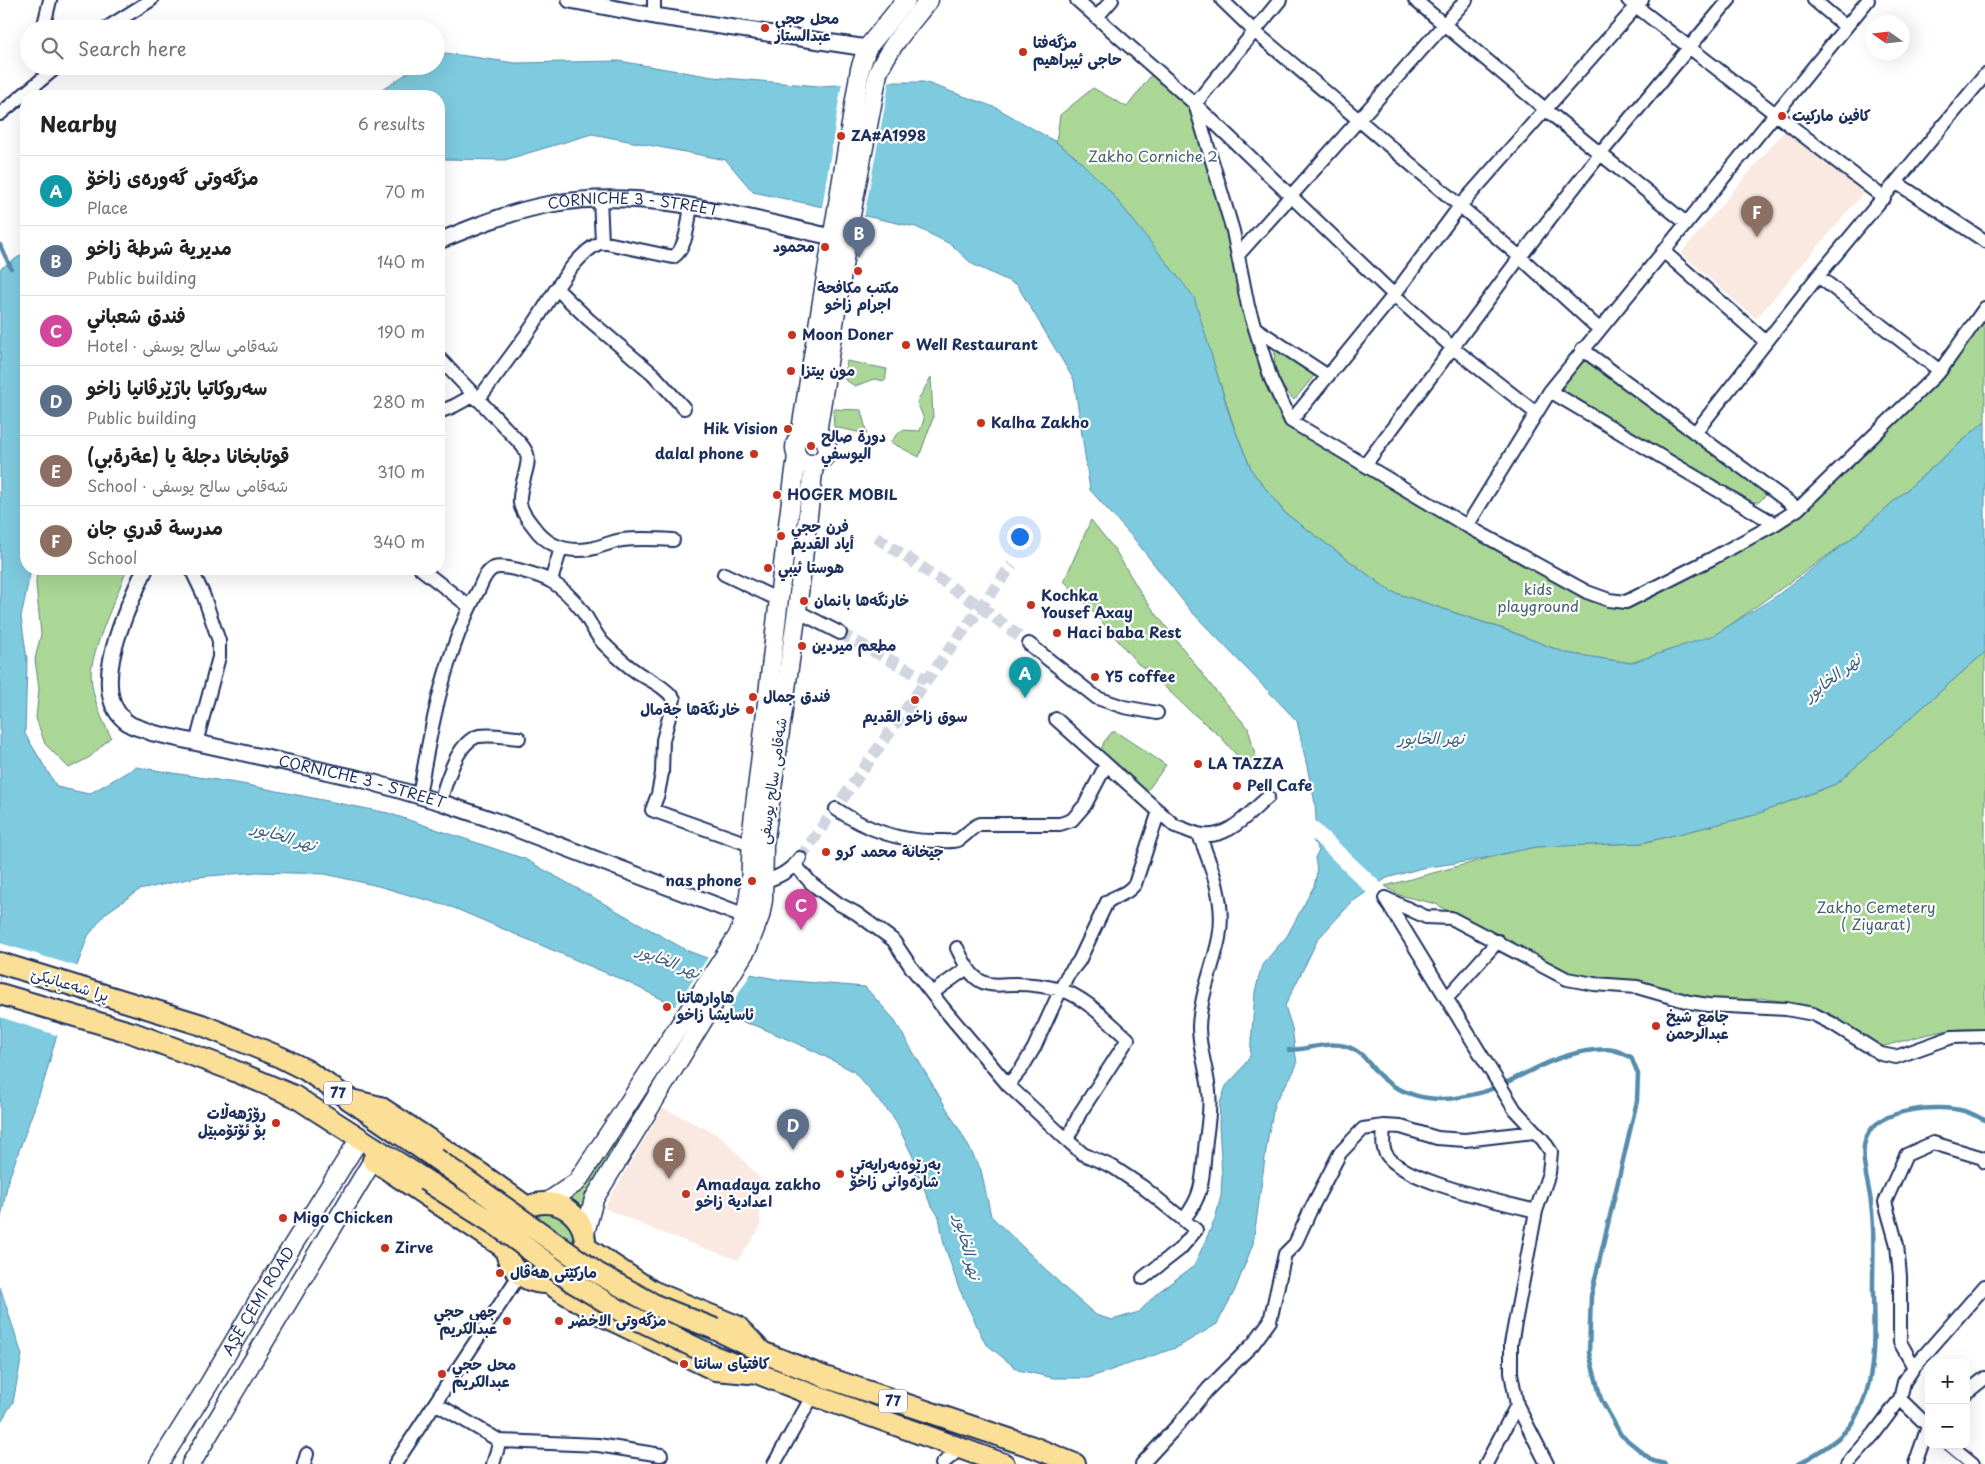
<!DOCTYPE html>
<html lang="en">
<head>
<meta charset="utf-8">
<style>
  :root { --surface:#fff; --page:#f2f2f2; --text:#222; --muted:#767676; --line:#e0e0e0; --accent:#0b8043 }
  body { margin:0; font-family:"Playpen Sans","Playpen Sans Arabic",sans-serif; background:var(--page); color:var(--text) }
  .controls { position:absolute; right:15px; bottom:15px; display:grid; overflow:hidden; border-radius:10px; box-shadow:0 5px 20px #0002 }
  .controls button { width:45px; height:45px; display:grid; place-items:center; padding:0; border:0; border-bottom:1px solid var(--line); background:var(--surface); color:var(--text); font:25px sans-serif }
  .compass { position:absolute; left:1865px; top:15px; width:45px; height:45px; border-radius:50%; background:var(--surface); box-shadow:0 5px 20px #0002; rotate:284deg }
  .you { position:absolute; left:1019px; top:536px; width:18px; height:18px; margin:-12px; border:4px solid #fff; border-radius:50%; background:#1a73e8; box-shadow:0 0 0 8px #1a73e833 }
  .badge { display:grid; place-items:center; width:32px; height:32px; border-radius:50%; background:var(--accent); color:#fff; font-size:16px; font-weight:700 }
  .pin { position:absolute; translate:-50% -41px; filter:drop-shadow(0 1px 2px #0008) }
  .pin::after { content:''; position:absolute; top:26px; width:18px; height:15px; background:inherit; clip-path:polygon(0 0,100% 0,50% 100%) }
  .list { margin:0; padding:0; list-style:none }
  h2 { display:flex; justify-content:space-between; align-items:center; height:65px; margin:0; padding:0 20px; font-size:21px }
  h2 small { font-size:16px; font-weight:400; color:var(--muted) }
  .list li { display:grid; grid-template-columns:32px 1fr auto; gap:15px; align-items:center; box-sizing:border-box; height:70px; padding:0 20px; border-top:1px solid var(--line) }
  .list b { display:block; font-size:19px; white-space:nowrap }
  .list p { margin:0; font-size:16px; white-space:nowrap; color:var(--muted) }
  .list em { font-size:16px; font-style:normal; color:var(--muted) }
  .icon { flex:none; width:28px; height:28px; fill:none; stroke:currentColor; stroke-width:2; stroke-linecap:round; stroke-linejoin:round }
  .map { position:relative; flex:none; width:1985px; height:1464px; overflow:hidden }
  .search { position:absolute; background:var(--surface); box-shadow:0 5px 20px #0002; left:20px; top:20px; width:425px; height:55px; display:flex; align-items:center; gap:12px; box-sizing:border-box; padding:0 18px; border-radius:28px; color:var(--muted); font-size:19px }
  .panel { position:absolute; background:var(--surface); box-shadow:0 5px 20px #0002; left:20px; top:90px; width:425px; height:485px; border-radius:20px }
  .map>svg:first-child { display:block }
</style>
</head>
<body>
<div class="map">
<svg width="1985" height="1464" viewBox="0 0 1985 1464">
  <rect width="100%" height="100%" fill="#fff"/>
  <filter id="ink" filterUnits="userSpaceOnUse"><feTurbulence type="fractalNoise" baseFrequency=".02" numOctaves="2"/><feDisplacementMap in="SourceGraphic" scale="10" xChannelSelector="R" yChannelSelector="G"/><feConvolveMatrix kernelMatrix="1 2 1 2 8 2 1 2 1" color-interpolation-filters="sRGB"/></filter>
  <g filter="url(#ink)">
    <path fill="#f9e9e1" d="M1786,129L1867,189L1756,319L1681,253Z
      M663,1108L722,1137L760,1179V1228L738,1260L660,1232L604,1208Z"/>
    <path fill="#abd796" stroke="#63837a" d="M1156,69L1195,104L1238,255L1291,421L1587,592L1626,602L1775,524L1940,371L1985,308V421L1852,538L1716,635L1631,663L1566,653L1507,630L1390,591L1285,513L1252,471L1234,427L1193,298L1110,191L1077,158L1056,142L1060,115L1093,88L1127,107Z
      M1275,349L1287,356L1314,376L1294,400C1277,381 1273,376 1275,349Z
      M1583,356L1768,493L1759,502H1750L1563,390V385Z
      M847,361L887,369L885,381L874,379L855,386L844,379Z
      M931,377L933,418L919,457L890,442L902,430L920,431L924,419L917,402Z
      M833,409L861,410L867,434L834,427Z
      M1091,520L1115,550L1144,598L1214,689L1248,728L1258,765L1238,757L1221,737L1189,710L1146,669L1138,664L1090,608L1064,581Z
      M37,569H127C118,594 91,650 91,675C92,697 101,718 111,737L90,757L69,768L45,744L36,718L39,689L35,659L41,634L36,584Z
      M1985,652V1030C1950,1025 1915,1038 1881,1047L1813,1006L1761,998L1731,1002L1698,1001L1634,981L1557,974L1436,904L1399,895L1385,886L1529,847L1642,843L1751,816L1836,784Z
      M1112,732H1116L1166,765L1145,794L1099,754L1104,742Z
      M618,1140L590,1192L583,1218L577,1203L565,1202L585,1183Z
      M541,1210C571,1212 585,1236 570,1262C566,1269 560,1271 554,1273C534,1280 519,1269 512,1250L532,1212Z"/>
    <path fill="#7ecade" stroke="#568cab" d="M438,52L515,63L619,61L713,77L819,86L892,82H924L997,108L1056,142L1077,158L1110,191L1194,297L1231,420L1252,471L1285,513L1390,591L1509,631L1566,653L1631,663L1714,635L1775,597L1852,538L1985,421V652L1836,784L1751,816L1642,843L1536,847L1470,861L1422,868L1387,878L1352,902L1318,939L1285,1006L1292,1028L1297,1064L1293,1073L1275,1102L1268,1137L1253,1244L1235,1290L1217,1324L1178,1347L1088,1378H1054L1018,1370L985,1343L958,1286L944,1244L939,1217L929,1201L923,1186L916,1179L914,1159L894,1118L853,1071L814,1051L757,1026L674,1005L625,981L454,908L378,886L325,874L257,872L197,877L139,890L106,913L88,936L73,977L44,1081L8,1181L0,1223V269L26,252V569H31L21,617L27,659L25,734L57,787L89,794L136,767L242,784L388,813L525,859L688,951L750,974L781,980L865,987L893,1018L963,1136L981,1170L991,1216L1067,1290L1096,1315L1112,1320L1139,1312L1157,1293L1194,1266L1215,1219L1221,1196L1222,1177L1219,1124L1220,1103L1226,1086L1240,1071L1250,1056L1255,992L1262,965L1287,936L1314,886L1317,872L1315,857L1319,851L1313,840L1317,834L1315,803L1297,721L1190,610L1135,540L1090,490L1074,380L1017,285L972,264L952,245L916,227L753,192L726,160L592,134L505,160L439,159V96H373L418,66H436V54Z
      M0,1287L22,1355L13,1402L0,1423Z"/>
    <path fill="#fff" d="M890,79L864,217L822,208L842,82Z
      M1315,821L1382,884L1368,894L1311,838L1314,833Z
      M0,943L79,967L59,1036L0,1017Z
      M709,956L752,972L722,1019L674,1008Z"/>
    <g fill="none" stroke-linecap="round" stroke-linejoin="round">
      <path stroke="#568cab" stroke-width="4.5" d="M0,245L11,268
        M1289,1050C1307,1050 1327,1041 1345,1046C1365,1052 1366,1062 1379,1075C1399,1094 1428,1102 1456,1098C1466,1096 1479,1094 1489,1090C1525,1076 1554,1054 1594,1050C1600,1050 1608,1048 1613,1050C1619,1051 1625,1055 1631,1057L1638,1074L1637,1101L1591,1296L1589,1353L1601,1399L1621,1435L1653,1461L1665,1464
        M1798,1464C1816,1454 1843,1439 1854,1420C1879,1380 1873,1332 1873,1287C1873,1259 1875,1231 1871,1203C1869,1183 1858,1155 1867,1136C1879,1108 1938,1104 1964,1111C1971,1113 1978,1117 1985,1120"/>
      <path stroke="#d1d5df" stroke-width="12" stroke-dasharray="12 6" stroke-linecap="butt" d="M876,537L981,607L1029,644
        M840,633L927,680
        M800,858L927,680L1012,565"/>
      <defs>
        <path id="minor" d="M1077,0L1195,104L1233,231L1248,306L1271,379L1291,421L1467,526L1587,592L1609,600L1626,602L1711,559L1775,524L1798,509L1940,371L1985,308
          M1222,0L1254,31L1520,257L1599,329
          M1280,0L1195,104L1394,295L1453,348L1536,413
          M1415,0L1545,109L1686,223
          M1628,0L1884,198
          M1814,0L1846,27
          M654,16V0
          M1097,17L1112,0
          M43,29L50,0
          M105,29L151,0
          M0,114L58,66
          M1897,183L1985,241
          M600,198L602,242
          M1663,251L1766,342
          M1238,255L1466,0
          M1818,276L1940,371
          M557,289L588,319L653,374L684,408
          M1255,328L1328,376
          M1582,349L1798,509
          M439,358L518,441C521,444 525,449 527,454C531,466 518,487 520,503C521,511 528,520 533,526C546,545 566,553 590,549C601,547 612,541 623,540C640,538 657,539 673,540
          M1550,391L1775,524
          M478,400C496,376 514,352 531,328C549,303 573,253 602,242L673,257C687,249 688,221 691,206
          M439,412L454,406L474,395
          M1291,421L1394,295L1460,206L1642,0
          M1695,433L1818,276L1985,75
          M1365,465L1520,257L1601,153L1729,0
          M1467,526L1550,391L1868,0
          M191,569L203,594L219,641V657L196,743
          M421,569L470,607
          M724,574L779,600
          M551,581L561,548
          M797,611L840,633
          M1029,644L1097,698L1124,707L1157,713
          M1056,719L1175,826C1183,828 1190,832 1198,834C1226,842 1249,813 1268,797
          M419,796C431,726 445,652 479,589C482,582 486,571 494,568C505,564 542,576 552,582C562,588 573,599 580,608C589,619 594,633 603,643C613,653 626,665 638,673C651,681 664,686 674,699L663,740L662,773L658,794L652,810L751,845
          M440,802C446,783 457,741 479,736C492,734 506,737 519,738
          M836,809C867,830 900,842 938,841C944,841 953,842 958,840C966,836 971,827 980,824H1060L1072,820L1085,805L1106,765
          M795,865L812,884L839,904L856,913L893,940L911,967L944,1009L1008,1085L1067,1140L1083,1154L1113,1167L1143,1187L1196,1230L1180,1249L1143,1278
          M763,882C778,877 790,872 800,858
          M1385,898L1426,917L1451,918L1567,979L1594,984L1637,987L1689,1002L1708,1005L1786,1009L1813,1014L1833,1024L1881,1054L1896,1057L1952,1037L1985,1036
          M1385,898L1515,1110L1543,1140L1551,1152L1549,1173L1536,1211L1511,1344V1373L1517,1405L1547,1464
          M957,948C962,958 967,970 975,977C987,988 1001,984 1015,984C1030,984 1046,986 1061,990C1084,996 1110,1023 1128,1039L1080,1113L1067,1140
          M932,993L967,968
          M1447,998L1498,941
          M1008,1085L1022,1068L1034,1048L1067,976L1079,961L1107,902C1119,893 1124,897 1135,884L1159,811
          M1384,1126C1384,1133 1382,1142 1384,1149C1391,1180 1506,1203 1536,1211
          M1184,1219C1191,1210 1197,1201 1200,1189C1204,1174 1204,1156 1206,1140C1208,1124 1211,1107 1209,1091C1207,1069 1199,1049 1199,1027C1200,996 1213,968 1219,938C1226,903 1212,867 1199,835
          M1914,1367L1900,1342V1276L1897,1245L1885,1202L1906,1155L1933,1143L1983,1158L1985,1162
          M1966,1393L1985,1378
          M1900,1399L1929,1427
          M435,1403L500,1441L598,1445L661,1455
          M1950,1445L1973,1464
          M304,1464L307,1454
          M395,1464L520,1274
          M493,1464L500,1441
          M774,1464L813,1395
          M942,1464L961,1448
          M1142,1464L1178,1425L1208,1389L1253,1344L1270,1321L1285,1254L1295,1244L1311,1209L1340,1153L1363,1129L1384,1126L1401,1127L1437,1138L1465,1140L1534,1132
          M1486,1464L1517,1405
          M1847,1464L1874,1434L1900,1399L1904,1382L1914,1367L1985,1286
          M1915,1464L1929,1424"/>
        <g id="tertiary">
          <path d="M570,0L654,16L867,48"/>
          <path id="s1" d="M439,241C475,226 512,211 551,204C645,186 741,217 832,237"/>
          <path id="s2" d="M145,569C129,606 82,696 131,725C138,728 146,730 153,733L361,779L440,802L493,820L747,917"/>
        </g>
        <g id="secondary">
          <circle cx="811" cy="448" r="16"/>
          <path d="M817,433L851,215L878,73C890,45 910,24 929,0"/>
          <path d="M800,436L860,69L867,48L906,0"/>
          <path d="M546,1203L577,1182L737,937C755,904 749,859 753,822C768,700 780,578 797,456"/>
          <path d="M584,1237L594,1199L748,947L760,916L763,900L764,845L797,611L814,464"/>
          <path id="s3" d="M159,1464L209,1384L259,1299L360,1138"/>
          <path d="M191,1464L379,1150"/>
        </g>
        <path id="primary" d="M351,1100L380,1107L480,1173L527,1207
          M373,1160L506,1249
          M505 1243a40 40 0 1 1 80 0a40 40 0 1 1-80 0Z
          M584,1246L652,1291L737,1326L760,1350
          M548,1283L599,1314L715,1370L749,1373"/>
        <path id="trunk" d="M0,963L202,1025L280,1057L306,1070L435,1158
          M0,994L133,1033L230,1069L294,1096L425,1180
          M715,1329L764,1353L825,1377L1033,1447L1075,1464
          M711,1355L813,1395L1004,1464"/>
      </defs>
      <use href="#minor" stroke="#1b2f5e" stroke-width="16"/>
      <use href="#tertiary" stroke="#1b2f5e" stroke-width="19"/>
      <use href="#secondary" stroke="#1b2f5e" stroke-width="21"/>
      <use href="#primary" stroke="#1b2f5e" stroke-width="24"/>
      <use href="#trunk" stroke="#1b2f5e" stroke-width="24"/>
      <use href="#minor" stroke="#fff" stroke-width="12"/>
      <use href="#tertiary" stroke="#fff" stroke-width="15"/>
      <use href="#secondary" stroke="#fff" stroke-width="18"/>
      <use href="#primary" stroke="#fbdf96" stroke-width="20"/>
      <use href="#trunk" stroke="#fbdf96" stroke-width="20"/>
      <defs>
        <path id="trunk-bridge" d="M435,1158L597,1273L657,1306L715,1329
          M425,1180L496,1225L574,1283L626,1314L711,1355"/>
      </defs>
      <use href="#trunk-bridge" stroke="#1b2f5e" stroke-width="24" stroke-linecap="butt"/>
      <use href="#trunk-bridge" stroke="#fbdf96" stroke-width="20"/>
    </g>
  </g>
  <g fill="#c8321e" stroke="#fff" stroke-width="2">
    <circle cx="765" cy="28" r="5"/>
    <circle cx="1023" cy="52" r="5"/>
    <circle cx="1782" cy="116" r="5"/>
    <circle cx="841" cy="136" r="5"/>
    <circle cx="825" cy="247" r="5"/>
    <circle cx="858" cy="271" r="5"/>
    <circle cx="792" cy="335" r="5"/>
    <circle cx="906" cy="345" r="5"/>
    <circle cx="791" cy="371" r="5"/>
    <circle cx="981" cy="423" r="5"/>
    <circle cx="788" cy="429" r="5"/>
    <circle cx="811" cy="446" r="5"/>
    <circle cx="754" cy="454" r="5"/>
    <circle cx="777" cy="495" r="5"/>
    <circle cx="781" cy="536" r="5"/>
    <circle cx="768" cy="568" r="5"/>
    <circle cx="804" cy="601" r="5"/>
    <circle cx="1031" cy="605" r="5"/>
    <circle cx="1057" cy="633" r="5"/>
    <circle cx="802" cy="646" r="5"/>
    <circle cx="1095" cy="677" r="5"/>
    <circle cx="753" cy="697" r="5"/>
    <circle cx="915" cy="700" r="5"/>
    <circle cx="750" cy="710" r="5"/>
    <circle cx="1198" cy="764" r="5"/>
    <circle cx="1237" cy="786" r="5"/>
    <circle cx="826" cy="852" r="5"/>
    <circle cx="752" cy="881" r="5"/>
    <circle cx="667" cy="1007" r="5"/>
    <circle cx="1656" cy="1026" r="5"/>
    <circle cx="276" cy="1123" r="5"/>
    <circle cx="840" cy="1174" r="5"/>
    <circle cx="686" cy="1194" r="5"/>
    <circle cx="283" cy="1218" r="5"/>
    <circle cx="385" cy="1248" r="5"/>
    <circle cx="500" cy="1273" r="5"/>
    <circle cx="507" cy="1321" r="5"/>
    <circle cx="559" cy="1321" r="5"/>
    <circle cx="684" cy="1364" r="5"/>
    <circle cx="442" cy="1374" r="5"/>
  </g>
  <g text-anchor="middle" stroke-width="4.5" stroke-linejoin="round" paint-order="stroke">
    <g fill="#fff" stroke="#5f6d8e" stroke-width="1">
      <rect x="324" y="1081.5" width="28" height="23" rx="4"/>
      <rect x="879" y="1389.5" width="28" height="23" rx="4"/>
    </g>
    <g font-size="14" font-weight="bold" fill="#1b2f5e">
      <text x="338" y="1098">77</text>
      <text x="893" y="1406">77</text>
    </g>
    <g font-size="15" font-weight="bold" fill="#1b2f5e" stroke="#fff" text-anchor="start">
      <text x="775" y="24">محل حجي<tspan x="775" dy="17">عبدالستار</tspan></text>
      <text x="1033" y="48">مزگه‌فتا<tspan x="1033" dy="17">حاجى ئيبراهيم</tspan></text>
      <text x="1792" y="121">كافين ماركيت</text>
      <text x="851" y="141">ZA#A1998</text>
      <text x="815" y="252" text-anchor="end">محمود</text>
      <text x="858" y="293" text-anchor="middle">مكتب مكافحة<tspan x="858" dy="17">اجرام زاخو</tspan></text>
      <text x="802" y="340">Moon Doner</text>
      <text x="916" y="350">Well Restaurant</text>
      <text x="801" y="376">مون بيتزا</text>
      <text x="991" y="428">Kalha Zakho</text>
      <text x="778" y="434" text-anchor="end">Hik Vision</text>
      <text x="821" y="442">دورة صالح<tspan x="821" dy="17">اليوسفي</tspan></text>
      <text x="744" y="459" text-anchor="end">dalal phone</text>
      <text x="787" y="500">HOGER MOBIL</text>
      <text x="791" y="532">فرن حجي<tspan x="791" dy="17">أياد القديم</tspan></text>
      <text x="778" y="573">هوستا ئيبي</text>
      <text x="1041" y="601">Kochka<tspan x="1041" dy="17">Yousef Axay</tspan></text>
      <text x="814" y="606">خارنگەها بانمان</text>
      <text x="1067" y="638">Haci baba Rest</text>
      <text x="812" y="651">مطعم ميردين</text>
      <text x="1105" y="682">Y5 coffee</text>
      <text x="763" y="702">فندق جمال</text>
      <text x="740" y="715" text-anchor="end">خارنگةها جةمال</text>
      <text x="915" y="722" text-anchor="middle">سوق زاخو القديم</text>
      <text x="1208" y="769">LA TAZZA</text>
      <text x="1247" y="791">Pell Cafe</text>
      <text x="836" y="857">جيخانة محمد كرو</text>
      <text x="742" y="886" text-anchor="end">nas phone</text>
      <text x="677" y="1003">هاوارهاتنا<tspan x="677" dy="17">ئاسایشا زاخو</tspan></text>
      <text x="1666" y="1022">جامع شيخ<tspan x="1666" dy="17">عبدالرحمن</tspan></text>
      <text x="266" y="1119" text-anchor="end">رۆژهەڵات<tspan x="266" dy="17">بۆ ئۆتۆمبێل</tspan></text>
      <text x="850" y="1170">بەڕێوەبەرایەتی<tspan x="850" dy="17">شارەوانی زاخۆ</tspan></text>
      <text x="696" y="1190">Amadaya zakho<tspan x="696" dy="17">اعدادية زاخو</tspan></text>
      <text x="293" y="1223">Migo Chicken</text>
      <text x="395" y="1253">Zirve</text>
      <text x="510" y="1278">مارکێتی هەڤال</text>
      <text x="497" y="1317" text-anchor="end">جهى حجي<tspan x="497" dy="17">عبدالكريم</tspan></text>
      <text x="569" y="1326">مزگەوتی الاخضر</text>
      <text x="694" y="1369">کافتیای سانتا</text>
      <text x="452" y="1370">محل حجي<tspan x="452" dy="17">عبدالكريم</tspan></text>
    </g>
    <g font-size="15" fill="#46616f" stroke="#fff">
      <text x="1153" y="162">Zakho Corniche 2</text>
      <text x="1538" y="595">kids<tspan x="1538" dy="17">playground</tspan></text>
      <text x="1876" y="913">Zakho Cemetery<tspan x="1876" dy="17">( Ziyarat)</tspan></text>
    </g>
    <g font-size="15" fill="#1b2f5e" stroke="#fff">
      <text dy="5" stroke="none"><textPath href="#s1" startOffset="201">CORNICHE 3 - STREET</textPath></text>
      <text transform="translate(773 781) rotate(-82)" y="5">شەقامی سالح یوسفی</text>
      <text dy="5" stroke="none"><textPath href="#s2" startOffset="408">CORNICHE 3 - STREET</textPath></text>
      <text transform="translate(70 985) rotate(17)" y="5">پرا شەعبانیکێ</text>
      <text dy="5" stroke="none"><textPath href="#s3" startOffset="191">AŞÊ ÇEMI ROAD</textPath></text>
    </g>
    <g font-size="16" font-style="italic" fill="#395e84" stroke="#fff">
      <text transform="translate(1832 677) rotate(-37)" y="6">نهر الخابور</text>
      <text x="1431" y="744">نهر الخابور</text>
      <text transform="translate(284 836) rotate(17)" y="6">نهر الخابور</text>
      <text transform="translate(669 961) rotate(22)" y="6">نهر الخابور</text>
      <text transform="translate(968 1247) rotate(76)" y="6">نهر الخابور</text>
    </g>
  </g>
</svg>
<div class="controls">
<button>+</button>
<button>−</button>
</div>
<svg class="compass" viewBox="-18 -18 36 36"><path d="M0-13l5 13h-10z" fill="#e53935"/><path d="M0 13l5-13h-10z" fill="#767676"/></svg>
<div class="you"></div>
<div class="pin badge" style="left:1025px;top:698px;background:#0f9aa8">A</div>
<div class="pin badge" style="left:859px;top:258px;background:#5c6f8a">B</div>
<div class="pin badge" style="left:801px;top:930px;background:#d1479c">C</div>
<div class="pin badge" style="left:793px;top:1150px;background:#5c6f8a">D</div>
<div class="pin badge" style="left:669px;top:1179px;background:#8d6e63">E</div>
<div class="pin badge" style="left:1757px;top:237px;background:#8d6e63">F</div>
<div class="search"><svg class="icon" aria-label="search" viewBox="0 0 24 24"><circle cx="10" cy="10" r="6"/><path d="M15 15l6 6"/></svg>Search here</div>
<section class="panel">
<h2>Nearby<small>6 results</small></h2>
<ul class="list">
<li><span class="badge" style="background:#0f9aa8">A</span><div><b>مزگەوتی گەورەی زاخۆ</b><p>Place</p></div><em>70 m</em></li>
<li><span class="badge" style="background:#5c6f8a">B</span><div><b>مديرية شرطة زاخو</b><p>Public building</p></div><em>140 m</em></li>
<li><span class="badge" style="background:#d1479c">C</span><div><b>فندق شعباني</b><p>Hotel · شەقامی سالح یوسفی</p></div><em>190 m</em></li>
<li><span class="badge" style="background:#5c6f8a">D</span><div><b>سه‌روكاتيا باژێرڤانيا زاخو</b><p>Public building</p></div><em>280 m</em></li>
<li><span class="badge" style="background:#8d6e63">E</span><div><b>قوتابخانا دجلة يا (عةرةبي)</b><p>School · شەقامی سالح یوسفی</p></div><em>310 m</em></li>
<li><span class="badge" style="background:#8d6e63">F</span><div><b>مدرسة قدري جان</b><p>School</p></div><em>340 m</em></li>
</ul>
</section>
</div>
</body>
</html>
